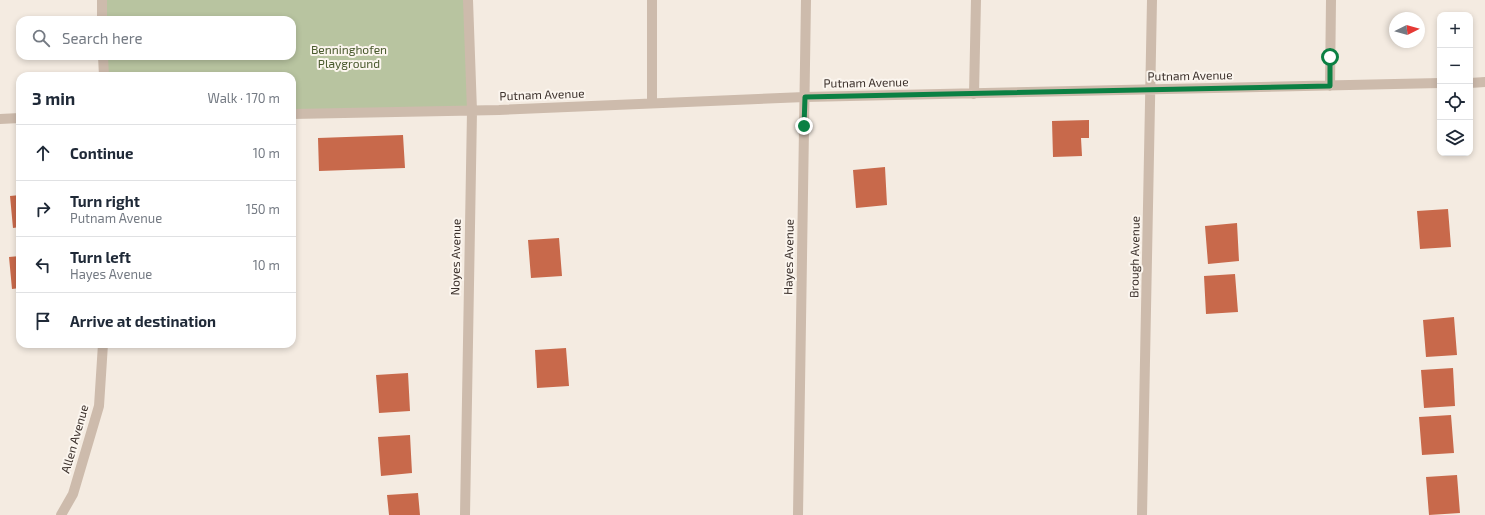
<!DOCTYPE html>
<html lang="en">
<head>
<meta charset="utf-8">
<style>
  :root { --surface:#fff; --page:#f2f2f3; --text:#1f2937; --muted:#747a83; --line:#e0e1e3 }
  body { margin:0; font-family:"Exo 2",sans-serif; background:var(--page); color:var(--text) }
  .controls { position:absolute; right:12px; top:12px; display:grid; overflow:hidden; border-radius:8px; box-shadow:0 2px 6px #0003 }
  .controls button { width:36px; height:36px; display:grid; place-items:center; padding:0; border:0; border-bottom:1px solid var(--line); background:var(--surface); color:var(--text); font:20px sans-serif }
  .compass { position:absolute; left:1389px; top:12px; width:36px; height:36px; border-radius:50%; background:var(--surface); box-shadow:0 2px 6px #0003; rotate:85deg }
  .stop { position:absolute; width:12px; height:12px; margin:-9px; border:3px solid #0b8043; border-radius:50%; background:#fff }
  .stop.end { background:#0b8043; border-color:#fff; box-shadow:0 1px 4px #0008 }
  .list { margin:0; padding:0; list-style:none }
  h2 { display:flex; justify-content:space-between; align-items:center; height:52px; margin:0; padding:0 16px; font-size:17px }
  h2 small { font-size:13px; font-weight:400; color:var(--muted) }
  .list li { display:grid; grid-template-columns:26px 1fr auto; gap:12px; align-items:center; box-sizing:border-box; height:56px; padding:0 16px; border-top:1px solid var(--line) }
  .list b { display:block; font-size:15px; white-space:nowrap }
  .list p { margin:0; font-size:13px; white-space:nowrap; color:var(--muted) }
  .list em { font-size:13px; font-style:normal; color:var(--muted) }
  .icon { flex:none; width:22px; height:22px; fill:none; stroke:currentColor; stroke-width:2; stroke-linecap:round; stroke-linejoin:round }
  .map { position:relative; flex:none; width:1485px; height:515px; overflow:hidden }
  .search { position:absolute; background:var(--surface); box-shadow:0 2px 6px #0003; left:16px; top:16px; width:280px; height:44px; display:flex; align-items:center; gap:10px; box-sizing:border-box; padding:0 14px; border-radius:12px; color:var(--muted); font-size:15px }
  .panel { position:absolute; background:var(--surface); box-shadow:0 2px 6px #0003; left:16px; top:72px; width:280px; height:276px; border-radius:12px }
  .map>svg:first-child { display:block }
</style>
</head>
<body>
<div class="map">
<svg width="1485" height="515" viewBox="0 0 1485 515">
  <rect width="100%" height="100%" fill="#f4ebe1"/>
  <path fill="#b8c4a0" d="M102,0H468L472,111L292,114V76H104L103,56H292V20H102Z"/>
  <path fill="#c8694b" d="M1089,120V138H1081L1082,156L1053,157L1052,121Z
    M403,135L405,168L319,171L318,138Z
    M885,167L887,205L856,208L853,170Z
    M20,195V227L13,228L10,196Z
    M1448,209L1451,247L1420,249L1417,211Z
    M1237,223L1239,261L1208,264L1205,226Z
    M559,238L562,276L531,278L528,240Z
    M20,256V288L12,289L9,257Z
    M1235,274L1238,312L1206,314L1204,276Z
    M1454,317L1457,355L1426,357L1423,320Z
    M566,348L569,386L537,388L535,350Z
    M1453,368L1455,406L1424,408L1421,370Z
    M408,373L410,411L379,413L376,375Z
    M1451,415L1454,453L1422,455L1419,417Z
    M410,435L412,473L381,476L378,437Z
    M1457,475L1460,513L1429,515L1426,477Z
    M418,493L420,515H389L387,495Z"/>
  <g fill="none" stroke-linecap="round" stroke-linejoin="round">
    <path stroke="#cdbbac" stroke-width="10" d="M102,0V20
      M103,56L104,76
      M1470,83L1485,82
      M1330,86L1331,0
      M974,94L976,0
      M652,103V0
      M292,114L499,110L805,97L1440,83
      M0,119L20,118
      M61,515L73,494L99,406L103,344
      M465,515L472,111L468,0
      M798,515L806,0
      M1142,515L1152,0"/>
  </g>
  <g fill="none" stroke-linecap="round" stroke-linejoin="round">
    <path stroke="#0b8043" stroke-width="5" d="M804,126L805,97L1330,86V57"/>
  </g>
  <g text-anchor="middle" stroke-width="4" stroke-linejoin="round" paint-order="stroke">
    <g font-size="12" fill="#4a5a2e" stroke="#fbf5ee">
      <text x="349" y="54">Benninghofen<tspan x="349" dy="14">Playground</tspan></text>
    </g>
    <g font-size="12" fill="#3b302b" stroke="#fbf5ee">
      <text transform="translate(1190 76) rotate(-1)" y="4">Putnam Avenue</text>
      <text transform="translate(866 83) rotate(-1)" y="4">Putnam Avenue</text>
      <text transform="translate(542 95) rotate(-2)" y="4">Putnam Avenue</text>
      <text transform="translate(456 257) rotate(-89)" y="4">Noyes Avenue</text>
      <text transform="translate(789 257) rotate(-89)" y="4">Hayes Avenue</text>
      <text transform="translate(1135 257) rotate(-89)" y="4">Brough Avenue</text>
      <text transform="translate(75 439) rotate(-74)" y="4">Allen Avenue</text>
    </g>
  </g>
</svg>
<div class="controls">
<button>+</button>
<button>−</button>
<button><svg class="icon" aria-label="locate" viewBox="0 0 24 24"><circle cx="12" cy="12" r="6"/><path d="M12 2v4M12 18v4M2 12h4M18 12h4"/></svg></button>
<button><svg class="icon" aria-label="layers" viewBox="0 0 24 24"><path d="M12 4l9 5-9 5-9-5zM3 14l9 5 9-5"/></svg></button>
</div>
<svg class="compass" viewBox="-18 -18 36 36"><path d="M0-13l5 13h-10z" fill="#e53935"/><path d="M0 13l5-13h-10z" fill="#747a83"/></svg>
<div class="stop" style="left:1330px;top:57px"></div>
<div class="stop end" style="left:804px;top:126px"></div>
<div class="search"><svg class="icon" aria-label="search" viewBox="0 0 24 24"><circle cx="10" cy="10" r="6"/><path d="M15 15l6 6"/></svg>Search here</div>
<section class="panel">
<h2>3 min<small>Walk · 170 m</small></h2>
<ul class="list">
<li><svg class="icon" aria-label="ahead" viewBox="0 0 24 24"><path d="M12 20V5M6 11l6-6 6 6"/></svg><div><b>Continue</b></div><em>10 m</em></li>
<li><svg class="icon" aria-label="right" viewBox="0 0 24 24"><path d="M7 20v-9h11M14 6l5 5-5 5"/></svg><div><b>Turn right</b><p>Putnam Avenue</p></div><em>150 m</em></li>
<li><svg class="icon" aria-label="left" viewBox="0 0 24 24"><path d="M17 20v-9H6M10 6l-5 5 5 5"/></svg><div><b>Turn left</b><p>Hayes Avenue</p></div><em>10 m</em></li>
<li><svg class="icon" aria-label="arrive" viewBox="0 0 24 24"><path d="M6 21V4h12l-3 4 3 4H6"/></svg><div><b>Arrive at destination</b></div></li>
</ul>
</section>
</div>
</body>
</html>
